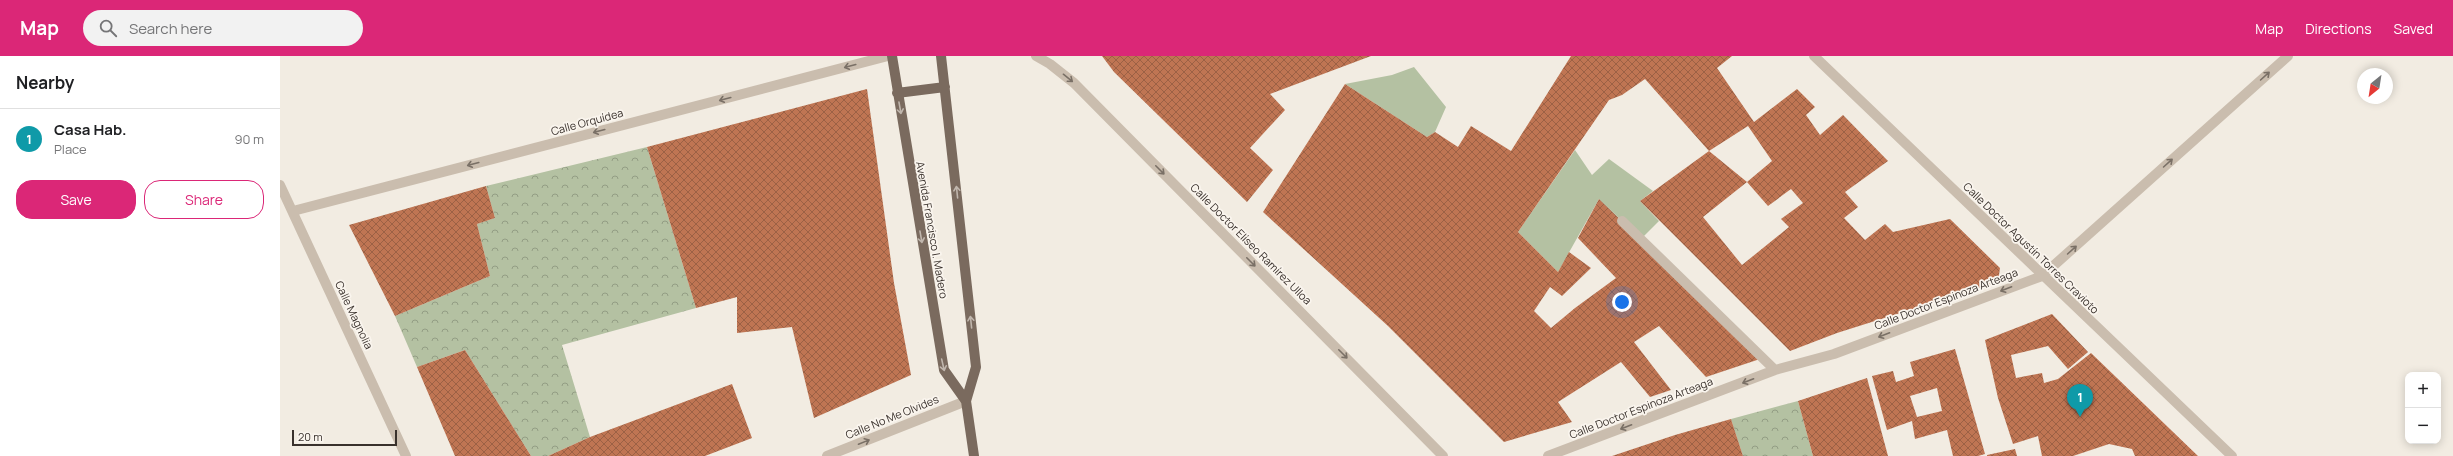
<!DOCTYPE html>
<html lang="en">
<head>
<meta charset="utf-8">
<style>
  :root { --surface:#fff; --page:#f2f2f2; --text:#202124; --muted:#757577; --line:#e0e0e0; --accent:#db2777 }
  body { margin:0; font-family:Manrope,sans-serif; background:var(--page); color:var(--text) }
  .controls { position:absolute; right:12px; bottom:12px; display:grid; overflow:hidden; border-radius:8px; box-shadow:0 2px 10px #0003 }
  .controls button { width:36px; height:36px; display:grid; place-items:center; padding:0; border:0; border-bottom:1px solid var(--line); background:var(--surface); color:var(--text); font:20px sans-serif }
  .compass { position:absolute; left:2077px; top:12px; width:36px; height:36px; border-radius:50%; background:var(--surface); box-shadow:0 2px 10px #0003; rotate:210deg }
  .scale { position:absolute; left:12px; bottom:10px; width:105px; box-sizing:border-box; padding-left:4px; border:2px solid #39312c; border-top:0; font-size:11px; line-height:14px; white-space:nowrap; color:#39312c; -webkit-text-stroke:3px #faf5ee; paint-order:stroke }
  .you { position:absolute; left:1342px; top:246px; width:14px; height:14px; margin:-10px; border:3px solid #fff; border-radius:50%; background:#1a73e8; box-shadow:0 0 0 6px #1a73e833 }
  .badge { display:grid; place-items:center; width:26px; height:26px; border-radius:50%; background:var(--accent); color:#fff; font-size:13px; font-weight:700 }
  .pin { position:absolute; translate:-50% -33px; filter:drop-shadow(0 1px 2px #0008) }
  .pin::after { content:''; position:absolute; top:21px; width:14px; height:12px; background:inherit; clip-path:polygon(0 0,100% 0,50% 100%) }
  .list { margin:0; padding:0; list-style:none }
  h2 { display:flex; justify-content:space-between; align-items:center; height:52px; margin:0; padding:0 16px; font-size:17px }
  h2 small { font-size:13px; font-weight:400; color:var(--muted) }
  .list li { display:grid; grid-template-columns:26px 1fr auto; gap:12px; align-items:center; box-sizing:border-box; height:60px; padding:0 16px; border-top:1px solid var(--line) }
  .list b { display:block; font-size:15px; white-space:nowrap }
  .list p { margin:0; font-size:13px; white-space:nowrap; color:var(--muted) }
  .list em { font-size:13px; font-style:normal; color:var(--muted) }
  .actions { display:flex; gap:8px; padding:12px 16px }
  .actions a { flex:1; padding:9px 0; border:1px solid var(--accent); border-radius:16px; text-align:center; font-size:14px; color:var(--accent) }
  .actions .main { background:var(--accent); color:#fff }
  .icon { flex:none; width:22px; height:22px; fill:none; stroke:currentColor; stroke-width:2; stroke-linecap:round; stroke-linejoin:round }
  .map { position:relative; flex:none; width:2173px; height:400px; overflow:hidden }
  header { display:flex; align-items:center; gap:24px; box-sizing:border-box; height:56px; padding:0 20px; background:var(--accent); color:#fff }
  header strong { font-size:19px }
  nav { display:flex; gap:22px; margin-inline-start:auto; font-size:14px }
  .search { width:280px; height:36px; background:var(--page); display:flex; align-items:center; gap:10px; box-sizing:border-box; padding:0 14px; border-radius:22px; color:var(--muted); font-size:15px }
  main { display:flex }
  aside { flex:1; background:var(--surface) }
  .map>svg:first-child { display:block }
</style>
</head>
<body>
<header>
<strong>Map</strong>
<div class="search"><svg class="icon" aria-label="search" viewBox="0 0 24 24"><circle cx="10" cy="10" r="6"/><path d="M15 15l6 6"/></svg>Search here</div>
<nav><a>Map</a><a>Directions</a><a>Saved</a></nav>
</header>
<main>
<aside>
<h2>Nearby<small></small></h2>
<ul class="list">
<li><span class="badge" style="background:#0f9aa8">1</span><div><b>Casa Hab.</b><p>Place</p></div><em>90 m</em></li>
</ul>
<div class="actions"><a class="main">Save</a><a>Share</a></div>
</aside>
<div class="map">
<svg width="2173" height="400" viewBox="0 0 2173 400">
  <defs>
    <pattern id="forest-crowns" width="20" height="18" patternUnits="userSpaceOnUse"><rect width="20" height="18" fill="#b4c1a2"/><path d="M2 6a3 3 0 1 1 6 0M12 15a3 3 0 1 1 6 0" fill="none" stroke="#939d84"/></pattern>
    <pattern id="building-cross-hatch" width="8" height="8" patternUnits="userSpaceOnUse"><rect width="8" height="8" fill="#bf7553"/><path d="M0 0l8 8M0 8l8-8" fill="none" stroke="#9c6145"/></pattern>
  </defs>
  <rect width="100%" height="100%" fill="#f2ece2"/>
  <path fill="#b4c1a2" d="M1134,11L1166,51L1155,76L1147,81L1065,28L1112,19Z
    M1295,94L1312,119L1329,103L1373,135L1360,145L1379,165L1361,183L1319,143L1278,216L1238,176Z"/>
  <path fill="url(#forest-crowns)" d="M367,91L416,252L282,289L310,381L268,400H251L185,294L137,311L115,260L210,220L197,168L215,162L206,130Z
    M1518,345L1533,400H1463L1451,363Z"/>
  <path fill="url(#building-cross-hatch)" fill-rule="evenodd" d="M822,0H1091L990,38L1005,54L970,92L993,114L967,146L834,16Z
    M1291,0H1452L1437,12L1474,66L1517,33L1535,51L1526,59L1540,79L1563,59L1608,105L1565,136L1578,151L1564,162L1585,184L1605,168L1613,176L1670,163L1720,212L1718,226L1557,277L1510,295L1360,145L1429,95L1365,23L1342,39L1329,44L1238,176L1278,216L1289,196L1311,212L1282,240L1270,231L1254,255L1271,272L1295,252L1336,222L1298,182L1319,143L1483,302L1426,321L1379,270L1354,286L1391,334L1370,341L1341,306L1278,346L1292,366L1224,386L1108,270L983,156L1065,28L1147,81L1155,76L1178,91L1191,70L1231,95ZM1468,70L1492,105L1467,126L1488,150L1511,133L1523,147L1501,163L1509,171L1462,209L1423,161L1467,126L1429,95Z
    M587,33L614,227L631,319L534,362L512,271L457,277V241L416,252L367,91Z
    M206,130L215,162L197,168L210,220L115,260L69,169Z
    M1772,258L1808,296L1788,313L1768,290L1731,299L1736,322L1762,317L1764,327L1778,323L1811,297L1918,400H1855L1852,393L1829,388L1793,400H1762L1758,380L1733,388L1718,342L1705,284Z
    M1675,293L1705,398L1698,400H1673L1667,374L1635,383L1632,365L1607,374L1592,320L1613,315L1616,326L1634,320L1630,306ZM1657,332L1662,355L1637,361L1630,340Z
    M185,294L251,400H175L137,311Z
    M1587,322L1608,400H1533L1518,345Z
    M452,328L472,382L425,400H268L310,381Z
    M1451,363L1463,400H1332L1395,379Z
    M1735,393L1737,400H1707V399Z"/>
  <g fill="none" stroke-linecap="round" stroke-linejoin="round">
    <path stroke="#cabdae" stroke-width="10" d="M756,0L770,8L794,27L1163,400
      M1534,0L1952,400
      M0,129L126,400
      M13,155L608,0
      M1342,165L1495,314
      M547,400L686,345
      M1268,400L1495,314L1554,298L1762,220L2008,0"/>
    <path stroke="#7a6a5e" stroke-width="10" d="M612,0L664,314L686,345
      M661,0L696,311L686,345L694,400
      M617,37L665,31"/>
  </g>
  <defs><path id="oneway-shaft" d="M-6 0H5M1.5-3L5.5 0L1.5 3" fill="none" stroke-width="1.6" stroke-linecap="round" stroke-linejoin="round"/></defs>
  <g stroke="#7a7066">
    <use href="#oneway-shaft" transform="translate(570 10) rotate(165)"/>
    <use href="#oneway-shaft" transform="translate(1985 20) rotate(-42)"/>
    <use href="#oneway-shaft" transform="translate(788 22) rotate(39)"/>
    <use href="#oneway-shaft" transform="translate(445 43) rotate(165)"/>
    <use href="#oneway-shaft" transform="translate(319 75) rotate(165)"/>
    <use href="#oneway-shaft" transform="translate(1888 107) rotate(-42)"/>
    <use href="#oneway-shaft" transform="translate(193 108) rotate(165)"/>
    <use href="#oneway-shaft" transform="translate(880 114) rotate(45)"/>
    <use href="#oneway-shaft" transform="translate(1792 194) rotate(-42)"/>
    <use href="#oneway-shaft" transform="translate(971 206) rotate(45)"/>
    <use href="#oneway-shaft" transform="translate(1726 233) rotate(159)"/>
    <use href="#oneway-shaft" transform="translate(1604 279) rotate(159)"/>
    <use href="#oneway-shaft" transform="translate(1063 298) rotate(45)"/>
    <use href="#oneway-shaft" transform="translate(1468 325) rotate(159)"/>
    <use href="#oneway-shaft" transform="translate(1346 371) rotate(159)"/>
    <use href="#oneway-shaft" transform="translate(584 386) rotate(-22)"/>
  </g>
  <g stroke="#c0b6ad">
    <use href="#oneway-shaft" transform="translate(620 52) rotate(80)"/>
    <use href="#oneway-shaft" transform="translate(677 136) rotate(-96)"/>
    <use href="#oneway-shaft" transform="translate(641 181) rotate(80)"/>
    <use href="#oneway-shaft" transform="translate(691 266) rotate(-96)"/>
    <use href="#oneway-shaft" transform="translate(663 309) rotate(77)"/>
  </g>
  <g text-anchor="middle" stroke-width="3.5" stroke-linejoin="round" paint-order="stroke">
    <g font-size="11" fill="#39312c" stroke="#faf5ee">
      <text transform="translate(307 66) rotate(-15)" y="4">Calle Orquídea</text>
      <text transform="translate(652 174) rotate(80)" y="4">Avenida Francisco I. Madero</text>
      <text transform="translate(971 188) rotate(45)" y="4">Calle Doctor Elíseo Ramírez Ulloa</text>
      <text transform="translate(1751 192) rotate(44)" y="4">Calle Doctor Agustín Torres Cravioto</text>
      <text transform="translate(1666 243) rotate(-21)" y="4">Calle Doctor Espinoza Arteaga</text>
      <text transform="translate(74 259) rotate(65)" y="4">Calle Magnolia</text>
      <text transform="translate(1361 352) rotate(-21)" y="4">Calle Doctor Espinoza Arteaga</text>
      <text transform="translate(612 361) rotate(-22)" y="4">Calle No Me Olvides</text>
    </g>
  </g>
</svg>
<div class="controls">
<button>+</button>
<button>−</button>
</div>
<svg class="compass" viewBox="-18 -18 36 36"><path d="M0-13l5 13h-10z" fill="#e53935"/><path d="M0 13l5-13h-10z" fill="#757577"/></svg>
<div class="scale">20 m</div>
<div class="you"></div>
<div class="pin badge" style="left:1800px;top:361px;background:#0f9aa8">1</div>
</div>
</main>
</body>
</html>
